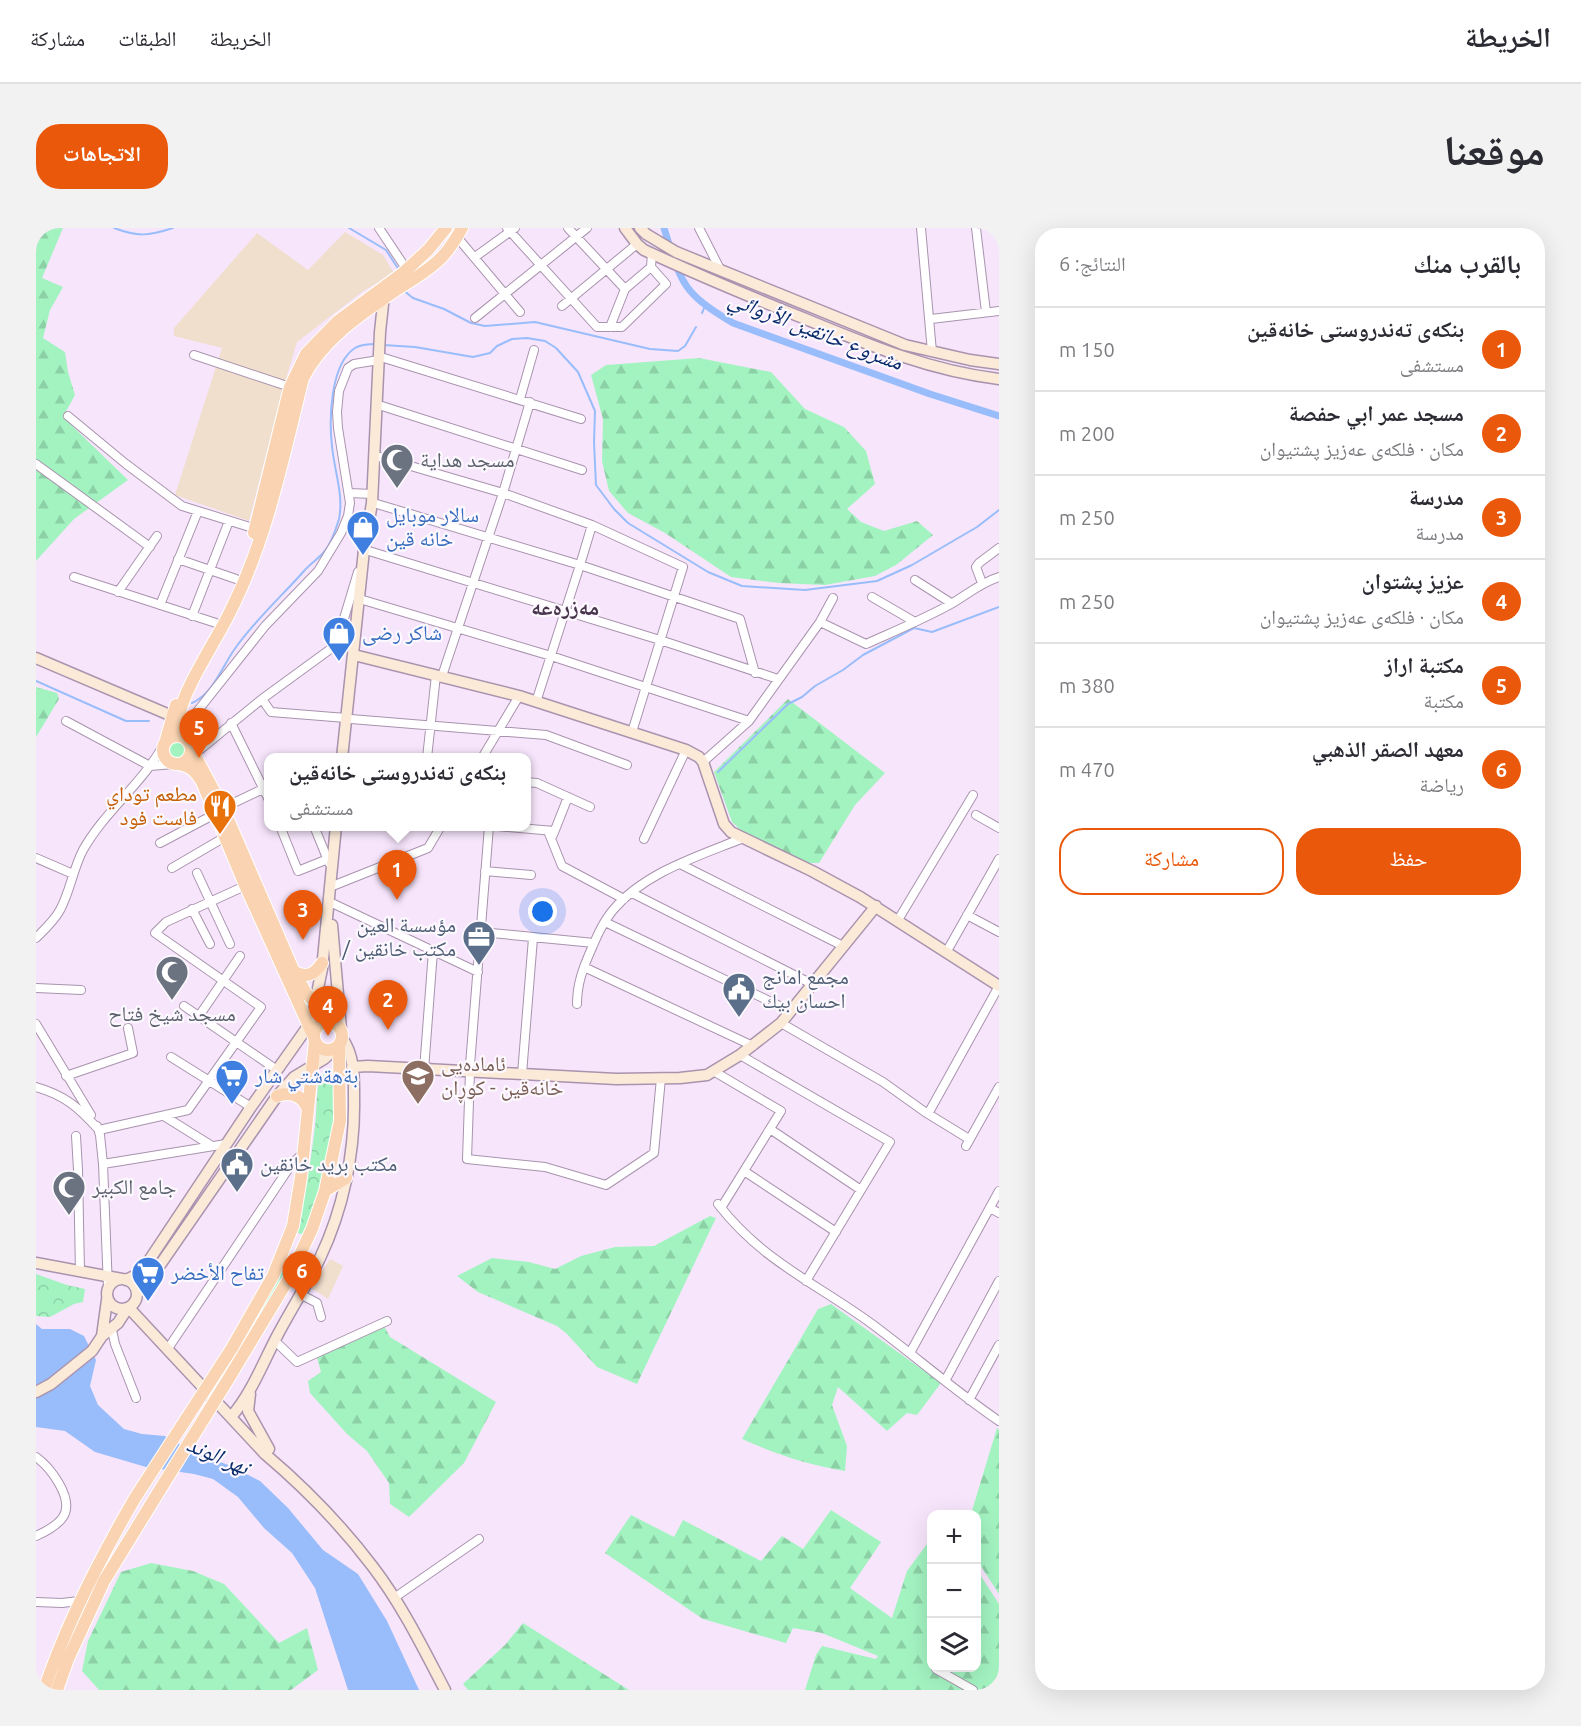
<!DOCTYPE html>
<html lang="ar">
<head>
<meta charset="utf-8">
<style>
  :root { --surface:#fff; --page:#f2f2f3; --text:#2b2b33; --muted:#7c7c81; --line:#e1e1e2; --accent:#ea580c }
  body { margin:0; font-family:Ubuntu,"Noto Naskh Arabic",sans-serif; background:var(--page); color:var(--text); direction:rtl }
  .controls { position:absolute; right:18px; bottom:18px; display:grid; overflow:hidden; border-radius:12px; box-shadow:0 6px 24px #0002 }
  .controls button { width:54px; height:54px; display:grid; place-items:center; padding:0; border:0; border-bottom:2px solid var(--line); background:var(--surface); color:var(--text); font:30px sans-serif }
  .you { position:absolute; left:507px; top:684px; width:21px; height:21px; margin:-15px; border:4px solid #fff; border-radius:50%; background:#1a73e8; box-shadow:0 0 0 9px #1a73e833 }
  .badge { display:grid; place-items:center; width:39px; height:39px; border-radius:50%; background:var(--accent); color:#fff; font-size:20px; font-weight:700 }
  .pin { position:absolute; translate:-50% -50px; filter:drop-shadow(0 2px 3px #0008) }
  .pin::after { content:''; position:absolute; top:32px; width:21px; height:18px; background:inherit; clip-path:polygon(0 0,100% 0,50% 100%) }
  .popup { position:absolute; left:228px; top:525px; width:267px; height:78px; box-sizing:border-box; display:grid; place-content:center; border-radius:12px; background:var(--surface); filter:drop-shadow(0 2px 4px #0005); font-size:20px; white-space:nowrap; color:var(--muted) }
  .popup b { font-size:22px; color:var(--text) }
  .popup::after { content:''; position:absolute; left:50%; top:100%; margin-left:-12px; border:12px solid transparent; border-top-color:var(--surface) }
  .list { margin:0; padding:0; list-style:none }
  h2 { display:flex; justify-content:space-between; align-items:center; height:78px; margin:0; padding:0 24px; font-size:26px }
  h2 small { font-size:20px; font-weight:400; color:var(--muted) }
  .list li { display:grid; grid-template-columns:39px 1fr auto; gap:18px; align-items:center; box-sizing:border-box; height:84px; padding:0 24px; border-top:2px solid var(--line) }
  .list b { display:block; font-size:22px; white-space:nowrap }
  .list p { margin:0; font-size:20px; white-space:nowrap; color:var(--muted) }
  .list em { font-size:20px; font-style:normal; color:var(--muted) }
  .actions { display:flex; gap:12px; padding:18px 24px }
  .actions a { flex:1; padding:14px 0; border:2px solid var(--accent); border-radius:24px; text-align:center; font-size:21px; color:var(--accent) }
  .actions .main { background:var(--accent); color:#fff }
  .icon { flex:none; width:33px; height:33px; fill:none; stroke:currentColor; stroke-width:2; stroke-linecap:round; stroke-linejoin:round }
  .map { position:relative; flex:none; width:963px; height:1462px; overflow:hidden; direction:ltr; border-radius:24px }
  header { display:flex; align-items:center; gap:36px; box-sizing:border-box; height:84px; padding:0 30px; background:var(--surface); border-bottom:2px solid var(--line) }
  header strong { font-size:28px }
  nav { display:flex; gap:33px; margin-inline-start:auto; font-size:21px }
  .intro { display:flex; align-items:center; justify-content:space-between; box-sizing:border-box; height:144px; padding:0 36px }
  h1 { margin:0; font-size:42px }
  .button { padding:15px 27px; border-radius:24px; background:var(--accent); color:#fff; font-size:21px; font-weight:700 }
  main { display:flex; gap:36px; padding:0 36px }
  aside { flex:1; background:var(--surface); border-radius:24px; box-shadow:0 6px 24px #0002 }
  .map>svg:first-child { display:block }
</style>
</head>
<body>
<header>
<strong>الخريطة</strong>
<nav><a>الخريطة</a><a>الطبقات</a><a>مشاركة</a></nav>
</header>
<div class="intro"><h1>موقعنا</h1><a class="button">الاتجاهات</a></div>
<main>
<aside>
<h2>بالقرب منك<small>النتائج: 6</small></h2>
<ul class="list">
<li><span class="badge">1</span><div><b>بنکەی تەندروستی خانەقین</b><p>مستشفى</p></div><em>150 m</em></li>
<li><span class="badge">2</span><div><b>مسجد عمر ابي حفصة</b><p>مكان · فلکەی عەزیز پشتیوان</p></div><em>200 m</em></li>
<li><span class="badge">3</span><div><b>مدرسة</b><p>مدرسة</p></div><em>250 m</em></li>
<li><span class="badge">4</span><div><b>عزيز پشتوان</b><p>مكان · فلکەی عەزیز پشتیوان</p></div><em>250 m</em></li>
<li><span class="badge">5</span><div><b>مكتبة اراز</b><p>مكتبة</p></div><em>380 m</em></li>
<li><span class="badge">6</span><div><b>معهد الصقر الذهبي</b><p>رياضة</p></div><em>470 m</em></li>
</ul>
<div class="actions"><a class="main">حفظ</a><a>مشاركة</a></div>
</aside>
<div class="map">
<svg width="963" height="1462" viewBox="0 0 963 1462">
  <defs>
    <pattern id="forest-firs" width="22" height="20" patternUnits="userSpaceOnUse" patternTransform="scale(1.5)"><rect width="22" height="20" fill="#a3f3c1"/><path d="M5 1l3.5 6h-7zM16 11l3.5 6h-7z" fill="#8cd0a6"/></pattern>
    <pattern id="park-crowns" width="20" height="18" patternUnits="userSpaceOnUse" patternTransform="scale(1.5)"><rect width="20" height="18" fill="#a3f3c1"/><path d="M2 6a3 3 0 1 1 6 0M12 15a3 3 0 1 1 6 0" fill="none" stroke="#8cd0a6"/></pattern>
  </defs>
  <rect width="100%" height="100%" fill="#f7e5fc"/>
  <path fill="#f1dfce" d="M309,4L347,27L358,45L326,64L261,114L246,164L213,293L139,267L186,120L138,108V100L221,5L272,42Z
    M294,1031L307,1038L292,1071L275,1060Z"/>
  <path fill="url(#forest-firs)" d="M0,0H27L6,50L27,59L14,82L7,110L29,124L32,144L39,167L27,189L92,252L38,291L0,333Z
    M663,130L735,144L769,181L808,199L830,223L839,256L811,281L825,294L848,303L881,293L897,307L860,337L839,348L789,357L743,355L695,349L629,305L592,285L573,263L566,233L567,191L555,147L570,137Z
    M0,459L21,465L23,471L0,509Z
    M752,471L849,545L819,577L783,635H768L710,607L696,594L678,544Z
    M674,988L680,990L601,1156L561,1139L531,1106L521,1098L442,1064L421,1048L456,1030L493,1034L519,1041L545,1028L579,1019L618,1018Z
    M795,1076L905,1155L881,1187L871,1185L851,1203L802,1159L796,1177L811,1218L809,1243C772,1237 740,1226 706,1211L782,1081Z
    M348,1098L354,1109L460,1174L428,1235L373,1289L354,1276L353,1255L331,1223L311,1206L274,1165L272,1153L285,1144L280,1126Z
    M961,1200L963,1202V1366L941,1332L940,1286H935Z
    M795,1282L845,1314L814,1360L856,1390L871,1343L891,1316H895L896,1440H940L941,1342L963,1376V1462H769L780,1427L786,1418L840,1431L842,1428L786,1405L757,1400L750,1415L667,1391L569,1325L595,1287L638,1309L647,1292L725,1333L746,1308L767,1321Z
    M115,1335L157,1343L188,1356L243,1415L271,1400L282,1442L255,1462H63L46,1443L52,1413L85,1344Z
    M487,1395L593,1462H432L427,1456L469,1417Z"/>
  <path fill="url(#park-crowns)" d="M134 522a9 9 0 1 1 18 0a9 9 0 1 1-18 0Z
    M303,844L299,900L292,933L270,1008L260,1004C269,969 275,934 279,898C281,881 280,864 284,847Z
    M250,1032L258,1035L177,1166L173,1163L235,1061Z
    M0,1046L31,1057L49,1061L47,1074L38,1076L14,1089L0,1088Z"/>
  <path fill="#99bdfa" d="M0,1096L6,1101H34L48,1108L60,1132L54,1158L62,1177L88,1201L106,1206L129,1208L160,1225L195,1238L224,1253L252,1280L287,1322L322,1346L351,1393L383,1462H312L279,1360L256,1325L228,1300L202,1269L177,1251L158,1246L110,1239L59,1224L29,1203L0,1199Z"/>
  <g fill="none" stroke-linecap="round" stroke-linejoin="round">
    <path stroke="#99bdfa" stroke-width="2" d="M78,0C102,9 112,8 137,0
      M313,0L350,22L363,42
      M367,62L377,70L408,81L435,95L449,98L499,94L614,121L642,123L649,118L660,99
      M666,85L669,78
      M347,117L379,119L437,129L454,125L461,118L476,111L491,110L509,113L520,120L542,144L559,183L558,214L560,257L578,281L592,295L672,344L706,358L769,362L841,353L876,337L941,299L963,282
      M0,453L90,493H113
      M156,475C177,466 186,439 198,422C218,393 245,369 268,343C274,336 282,331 288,324C295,316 300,301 303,291C308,267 298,242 296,218C293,192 294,136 319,120C325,116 334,116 341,116
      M682,544L752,476L766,469L779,458L807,442L827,427L878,400L896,404L963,379"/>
    <path stroke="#99bdfa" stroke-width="7" d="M628,0C645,55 646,65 697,95L894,166L963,188"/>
    <defs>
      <path id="street" d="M343,0L371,42
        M471,0L561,99H586L630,56L615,39
        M532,0L589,61
        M663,0L684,41
        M885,0L896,124
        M940,0L950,84
        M421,9L484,84
        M439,29L479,0
        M526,78L601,16
        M439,90L551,0
        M895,91L963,83
        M574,99L589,61L615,39L616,25
        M158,127L254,159
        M348,130L545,191
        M484,171L498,122
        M346,178L546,242
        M32,188L90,236L146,278L220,301
        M344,229L467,265L556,297L647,339L596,504
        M0,236L114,319
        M313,265L337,266
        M341,276L544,337L704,391L719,445
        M309,296L332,299
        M333,323L624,412L742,451
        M142,331L200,351
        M38,349L180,395
        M879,352L915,375
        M946,355L940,339L943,335L963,320
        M82,364L121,308
        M836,369L879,394
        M327,372L515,428L713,493
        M124,377L162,283
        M156,388L193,293
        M784,394L830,416C859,403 888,391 915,376C932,366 944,355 963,349
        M300,417L317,419
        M406,448L467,265L494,174
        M226,471L235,484L310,490
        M500,474L544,337L556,297
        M143,488L156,490L229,398L282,343L305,305L312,288L314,275L302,200L301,184L303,163L312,140L318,136L343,132
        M315,491L510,507L591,537
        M30,493L114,538L138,536
        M195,495L232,570
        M391,530L400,447
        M446,530L483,468
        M150,533L226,471L300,417L322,344
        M667,534L713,493L784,394L797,370
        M490,554L501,555L554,579
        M187,580L231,559
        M940,587L963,600
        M244,598L262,643L297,629
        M278,598L293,635
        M461,598L518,603
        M512,603L526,638L588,671
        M517,607L532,569
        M608,611L650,522
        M124,615L179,586
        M0,630L37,646
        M644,636L807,718
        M136,640L189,609
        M449,643L495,647
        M161,645L194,716
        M299,657L392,620L405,598
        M596,665L776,756
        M298,676L442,744
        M156,681L174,716
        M931,687L963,704
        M862,692L937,567
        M569,694L754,783
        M445,704L558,715
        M0,710C9,701 18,693 24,682C34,664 37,641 47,622C69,583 107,555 128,516
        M911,723L963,631
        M548,739L717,818
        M0,760L45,762
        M541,776C541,756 547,740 555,722C561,708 567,694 577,682C609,644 663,628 707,610
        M148,778L241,842
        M163,788L204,728
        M745,795L847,854L889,884L933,911
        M0,796L55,887
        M704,827L854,914L770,1053
        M135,829L215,879
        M434,837L453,598
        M388,842L397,723
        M434,844L431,931L509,939L570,957L618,925L625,850
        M679,844L745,883L685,980
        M486,846L497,710
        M30,848L97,825L92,800
        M0,859C29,867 43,880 63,902L152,882L225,779L119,705L130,694L211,657
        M892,886L963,758
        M128,888L176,918
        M61,898L64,907L67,936L72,1059
        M734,901L825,962
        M40,908L42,942L44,1044
        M930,918L963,859
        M67,936L190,916
        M708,943L800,1004
        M682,976C727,1034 780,1055 836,1096C879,1128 919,1163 963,1193
        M954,980L963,985
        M264,1066L281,1075L285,1089
        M76,1102L79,1116L100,1170
        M239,1113L261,1134L351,1093
        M131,1122L255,937L266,926
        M874,1125L963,963
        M909,1153L963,1053
        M933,1172L963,1117
        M0,1229C14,1239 39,1271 27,1289C21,1298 9,1304 0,1308
        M358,1370L443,1311
        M0,1374L26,1375L43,1373
        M900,1441L937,1462"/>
      <path id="secondary" d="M589,0L601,16L608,22C662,47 717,70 772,92C835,118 895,143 963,151
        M604,0L610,6L640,24L869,117L934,132L963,136
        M322,428L483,468L650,522L663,529L667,534L688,596L695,604L776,643L824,669L963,758
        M0,430L136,488
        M306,530L328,322L336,275L344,104L348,67
        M296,697L305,801
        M316,839L332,838L580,851L644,850L671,847L704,827L745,795L840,678
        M0,1035L86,1051
        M71 1066a15 15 0 1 1 30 0a15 15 0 1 1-30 0Z
        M90,1052L102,1046L110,1037L215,879L275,794L286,741L300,598
        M101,1066L115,1050L241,868L258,849L288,831L299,821
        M93,1080L229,1226C268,1259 306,1298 337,1339C366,1377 387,1420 409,1462
        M66,1108L71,1072
        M0,1164L15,1156L56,1123L66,1108L82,1095L91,1081
        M214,1166L212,1183L233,1221
        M195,1189C215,1166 226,1137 240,1110C254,1083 271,1057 284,1030C307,982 319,925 318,871C318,850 319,828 306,810"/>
      <path id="primary" d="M218,305L254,159L270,126L302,93L367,45L392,22L410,0
        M127 522a14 14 0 1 1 28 0a14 14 0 1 1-28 0Z
        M149,510C146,503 142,496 143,489C146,463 181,411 193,386C231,312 247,229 267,150C287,111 325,86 360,62C376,52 392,43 405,30C414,21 420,11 426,0
        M130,512L140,477
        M155,520L187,580L258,744L270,765L298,795
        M143,536C155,538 160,544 166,554L209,657L278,809
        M258,744C271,750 278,747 286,735
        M278 808a14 14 0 1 1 28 0a14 14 0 1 1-28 0Z
        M241,868C255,863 266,867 272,881
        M289,963L310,950
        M196,1120L237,1048L257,998L265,949L279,813
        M196,1145L252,1052L276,1001L289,963L304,893L303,817
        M8,1462C31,1394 63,1332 99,1270
        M21,1462L32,1431L68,1353L114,1278"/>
    </defs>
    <use href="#street" stroke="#a993ae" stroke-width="10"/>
    <use href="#secondary" stroke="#a993ae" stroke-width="13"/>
    <use href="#primary" stroke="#fff" stroke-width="14"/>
    <use href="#street" stroke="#fff" stroke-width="8"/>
    <use href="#secondary" stroke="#fcead8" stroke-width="10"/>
    <use href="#primary" stroke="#fad4b2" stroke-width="12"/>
    <defs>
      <path id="primary-bridge" d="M99,1270L196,1120
        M114,1278L196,1145"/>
    </defs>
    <use href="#primary-bridge" stroke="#fff" stroke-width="14" stroke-linecap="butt"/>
    <use href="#primary-bridge" stroke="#fad4b2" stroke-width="12"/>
  </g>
  <defs>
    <symbol id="mosque-pin" viewBox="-11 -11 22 30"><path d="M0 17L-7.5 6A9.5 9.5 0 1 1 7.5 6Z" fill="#6b7280" stroke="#fcf8fe"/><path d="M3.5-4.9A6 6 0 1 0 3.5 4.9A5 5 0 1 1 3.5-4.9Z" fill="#fff"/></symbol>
    <symbol id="shop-pin" viewBox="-11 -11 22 30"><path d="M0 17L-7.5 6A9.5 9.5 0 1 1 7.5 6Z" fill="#3f7fe0" stroke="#fcf8fe"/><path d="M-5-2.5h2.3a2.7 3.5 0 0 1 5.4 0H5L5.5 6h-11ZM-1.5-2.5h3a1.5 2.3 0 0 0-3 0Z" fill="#fff"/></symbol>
    <symbol id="restaurant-pin" viewBox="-11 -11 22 30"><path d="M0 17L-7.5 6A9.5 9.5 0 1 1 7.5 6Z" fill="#e8710a" stroke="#fcf8fe"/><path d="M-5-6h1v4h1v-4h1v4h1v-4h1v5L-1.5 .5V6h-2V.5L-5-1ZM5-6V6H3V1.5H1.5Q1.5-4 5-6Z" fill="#fff"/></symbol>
    <symbol id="office-pin" viewBox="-11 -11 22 30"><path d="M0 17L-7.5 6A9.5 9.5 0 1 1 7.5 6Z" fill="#5c6f8a" stroke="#fcf8fe"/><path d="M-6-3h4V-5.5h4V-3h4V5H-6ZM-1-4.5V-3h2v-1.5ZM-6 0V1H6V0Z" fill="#fff"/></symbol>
    <symbol id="civic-pin" viewBox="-11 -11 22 30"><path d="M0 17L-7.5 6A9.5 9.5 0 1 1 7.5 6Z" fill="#5c6f8a" stroke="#fcf8fe"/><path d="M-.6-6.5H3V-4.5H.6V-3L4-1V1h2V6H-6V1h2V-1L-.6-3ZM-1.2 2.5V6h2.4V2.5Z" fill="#fff"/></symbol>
    <symbol id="supermarket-pin" viewBox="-11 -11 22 30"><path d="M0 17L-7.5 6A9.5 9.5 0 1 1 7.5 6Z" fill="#3f7fe0" stroke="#fcf8fe"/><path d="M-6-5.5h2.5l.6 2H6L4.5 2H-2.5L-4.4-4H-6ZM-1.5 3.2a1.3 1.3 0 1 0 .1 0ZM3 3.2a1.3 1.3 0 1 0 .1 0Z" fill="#fff"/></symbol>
    <symbol id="school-pin" viewBox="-11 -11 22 30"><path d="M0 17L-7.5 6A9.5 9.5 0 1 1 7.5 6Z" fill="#8d6e63" stroke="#fcf8fe"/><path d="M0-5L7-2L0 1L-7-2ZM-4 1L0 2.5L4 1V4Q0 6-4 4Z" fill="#fff"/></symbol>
  </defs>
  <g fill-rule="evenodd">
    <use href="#mosque-pin" x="342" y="213" width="38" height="52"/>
    <use href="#shop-pin" x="308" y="280" width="38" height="52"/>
    <use href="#shop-pin" x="284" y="386" width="38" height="52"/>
    <use href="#restaurant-pin" x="165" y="559" width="38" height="52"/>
    <use href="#office-pin" x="424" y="690" width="38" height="52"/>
    <use href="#mosque-pin" x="117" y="725" width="38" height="52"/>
    <use href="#civic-pin" x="684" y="742" width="38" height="52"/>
    <use href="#supermarket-pin" x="177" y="829" width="38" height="52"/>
    <use href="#school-pin" x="363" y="829" width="38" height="52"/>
    <use href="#civic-pin" x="182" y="917" width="38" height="52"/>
    <use href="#mosque-pin" x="14" y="940" width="38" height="52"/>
    <use href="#supermarket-pin" x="93" y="1026" width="38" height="52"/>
  </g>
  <g text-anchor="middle" stroke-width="4.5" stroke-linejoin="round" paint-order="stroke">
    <g font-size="21" fill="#5b616d" stroke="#fcf8fe" text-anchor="start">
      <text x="384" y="239">مسجد هداية</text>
      <text x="136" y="793" text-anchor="middle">مسجد شيخ فتاح</text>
      <text x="56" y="966">جامع الكبير</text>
    </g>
    <g font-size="21" fill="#366cbe" stroke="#fcf8fe" text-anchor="start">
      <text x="350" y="294">سالار موبايل<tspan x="350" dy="24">خانه قين</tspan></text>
      <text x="326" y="412">شاكر رضى</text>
      <text x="219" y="855">بةهةشتي شار</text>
      <text x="135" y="1052">تفاح الأخضر</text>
    </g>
    <g font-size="21" fill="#c56008" stroke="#fcf8fe" text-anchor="end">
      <text x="161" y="573">مطعم توداي<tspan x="161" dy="24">فاست فود</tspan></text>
    </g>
    <g font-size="21" fill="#4e5e75" stroke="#fcf8fe" text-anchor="start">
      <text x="420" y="704" text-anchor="end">مؤسسة العين<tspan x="420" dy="24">/ مكتب خانقين</tspan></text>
      <text x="726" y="756">مجمع امانج<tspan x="726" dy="24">احسان بيك</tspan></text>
      <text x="224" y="943">مكتب بريد خانقين</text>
    </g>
    <g font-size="21" fill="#785e54" stroke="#fcf8fe" text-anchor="start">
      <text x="405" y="843">ئامادەیی<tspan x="405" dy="24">خانەقین - کوڕان</tspan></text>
    </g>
    <g font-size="22" font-style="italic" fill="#072a6b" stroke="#fcf8fe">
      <text transform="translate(780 102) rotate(21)" y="8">مشروع خانقين الأروائي</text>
      <text transform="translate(182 1227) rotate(23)" y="8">نهر الوند</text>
    </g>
    <g font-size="22" font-weight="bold" fill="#48354c" stroke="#fcf8fe">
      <text x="529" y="387">مەزرەعە</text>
    </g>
  </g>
</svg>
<div class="controls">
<button>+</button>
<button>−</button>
<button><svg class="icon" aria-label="layers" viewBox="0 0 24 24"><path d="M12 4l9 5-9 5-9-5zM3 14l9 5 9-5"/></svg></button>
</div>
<div class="you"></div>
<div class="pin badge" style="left:361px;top:672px">1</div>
<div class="popup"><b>بنکەی تەندروستی خانەقین</b>مستشفى</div>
<div class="pin badge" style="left:352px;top:802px">2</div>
<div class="pin badge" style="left:267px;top:712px">3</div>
<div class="pin badge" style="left:292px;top:808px">4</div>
<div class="pin badge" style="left:163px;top:530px">5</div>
<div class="pin badge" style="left:266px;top:1073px">6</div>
</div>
</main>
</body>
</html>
